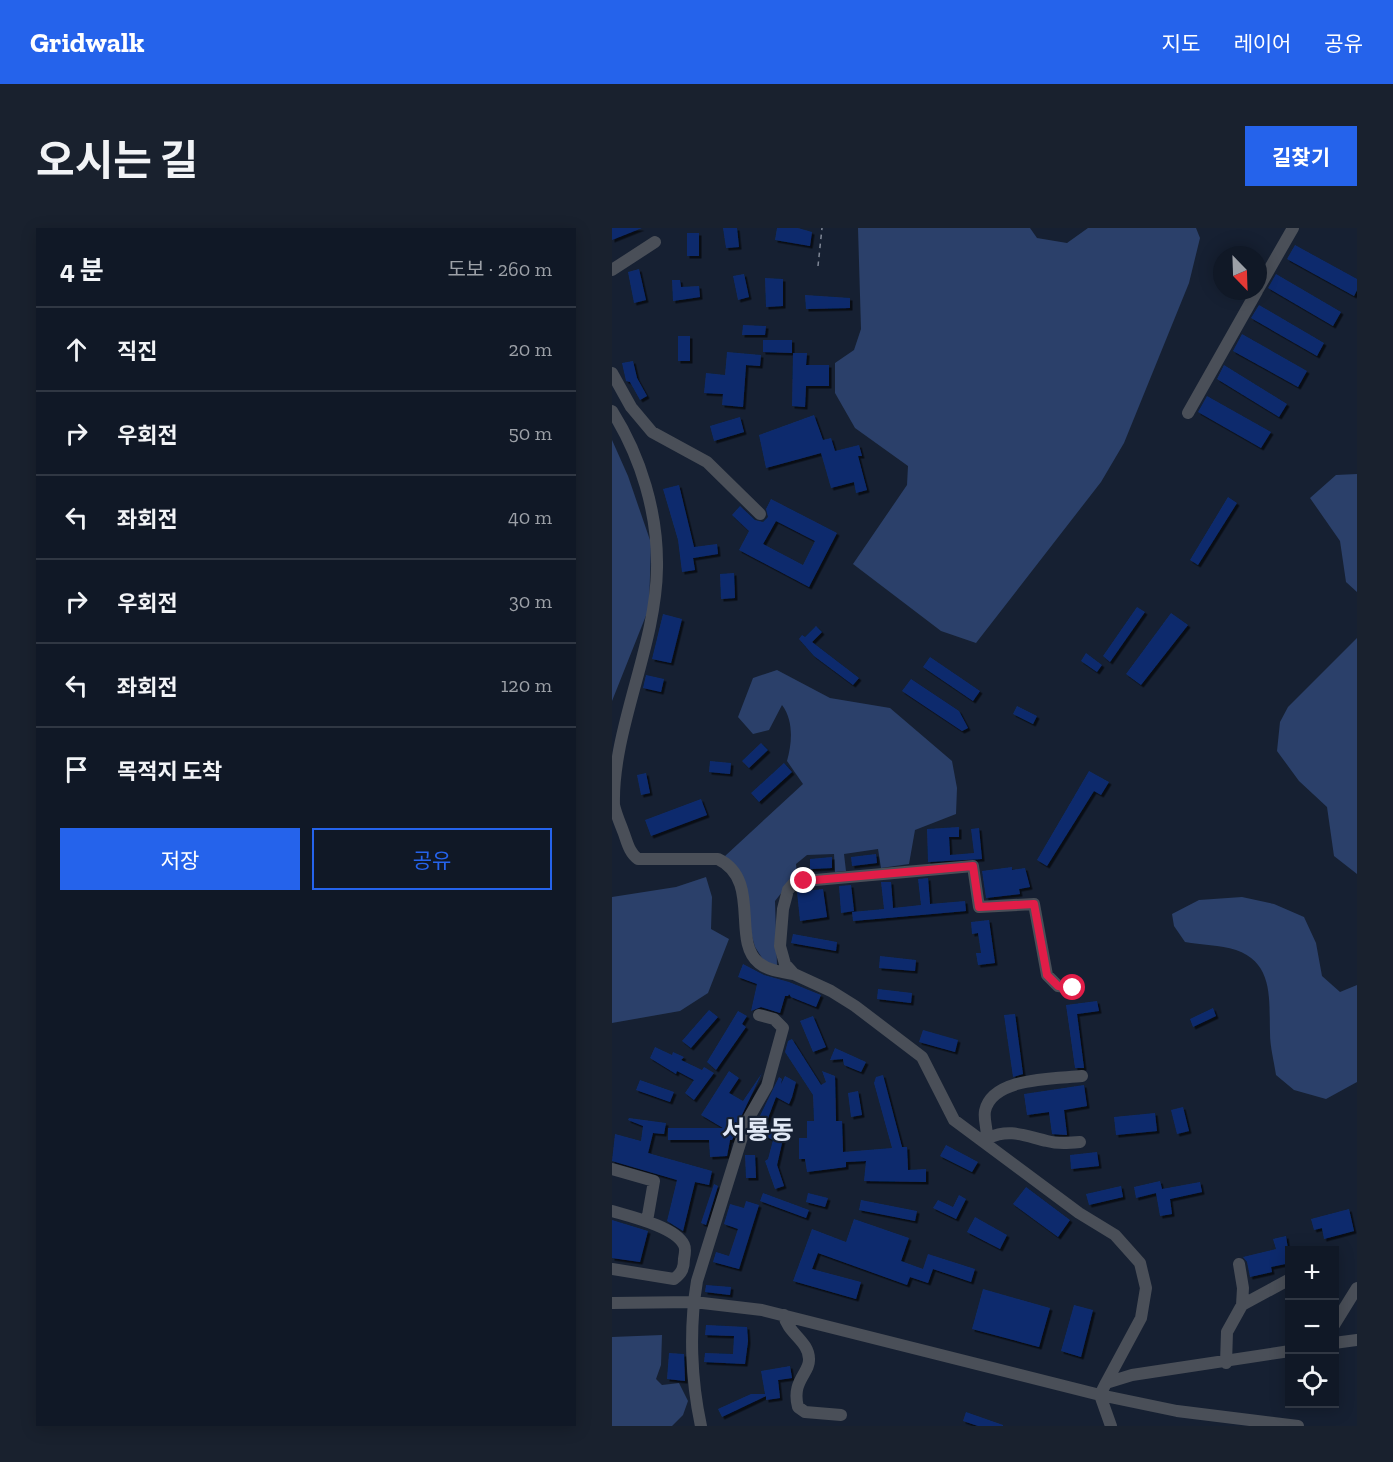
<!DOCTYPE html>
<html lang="ko">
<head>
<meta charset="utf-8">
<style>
  :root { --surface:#101826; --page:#19212e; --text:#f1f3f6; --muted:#9ca0a7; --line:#303743; --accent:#2563eb }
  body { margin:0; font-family:"Zilla Slab","Noto Sans KR",serif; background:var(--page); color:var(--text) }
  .controls { position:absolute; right:18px; bottom:18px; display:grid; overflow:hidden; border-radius:0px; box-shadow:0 3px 15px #0003 }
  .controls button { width:54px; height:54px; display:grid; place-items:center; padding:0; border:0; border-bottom:2px solid var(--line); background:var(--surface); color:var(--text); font:30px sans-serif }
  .compass { position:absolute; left:601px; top:18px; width:54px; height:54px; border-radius:50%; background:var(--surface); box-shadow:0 3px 15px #0003; rotate:157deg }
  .stop { position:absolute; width:18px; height:18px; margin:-14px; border:4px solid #e11d48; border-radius:50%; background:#fff }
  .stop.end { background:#e11d48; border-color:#fff; box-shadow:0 2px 6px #0008 }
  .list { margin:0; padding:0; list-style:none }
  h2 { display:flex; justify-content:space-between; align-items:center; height:78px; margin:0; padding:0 24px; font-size:26px }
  h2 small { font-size:20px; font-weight:400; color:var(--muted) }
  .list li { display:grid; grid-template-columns:39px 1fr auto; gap:18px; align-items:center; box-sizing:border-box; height:84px; padding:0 24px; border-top:2px solid var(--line) }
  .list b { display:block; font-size:22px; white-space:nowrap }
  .list em { font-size:20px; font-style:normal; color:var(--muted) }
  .actions { display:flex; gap:12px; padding:18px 24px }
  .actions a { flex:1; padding:14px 0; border:2px solid var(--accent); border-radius:0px; text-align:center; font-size:21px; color:var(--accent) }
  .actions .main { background:var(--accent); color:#fff }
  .icon { flex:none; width:33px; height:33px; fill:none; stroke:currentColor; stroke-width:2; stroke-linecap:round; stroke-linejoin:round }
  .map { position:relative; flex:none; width:745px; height:1198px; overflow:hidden; border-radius:0px }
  header { display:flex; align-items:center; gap:36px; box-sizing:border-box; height:84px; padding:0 30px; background:var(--accent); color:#fff }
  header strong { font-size:28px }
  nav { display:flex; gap:33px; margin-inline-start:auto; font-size:21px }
  .intro { display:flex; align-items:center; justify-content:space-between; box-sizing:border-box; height:144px; padding:0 36px }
  h1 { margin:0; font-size:42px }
  .button { padding:15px 27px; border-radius:0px; background:var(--accent); color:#fff; font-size:21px; font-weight:700 }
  main { display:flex; gap:36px; padding:0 36px }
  aside { flex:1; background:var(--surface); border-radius:0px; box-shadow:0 3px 15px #0003 }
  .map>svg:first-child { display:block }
</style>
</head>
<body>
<header>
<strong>Gridwalk</strong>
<nav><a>지도</a><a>레이어</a><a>공유</a></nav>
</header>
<div class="intro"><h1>오시는 길</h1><a class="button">길찾기</a></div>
<main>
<aside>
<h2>4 분<small>도보 · 260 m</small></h2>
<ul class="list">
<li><svg class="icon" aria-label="ahead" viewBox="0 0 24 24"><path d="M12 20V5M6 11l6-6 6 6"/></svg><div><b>직진</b></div><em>20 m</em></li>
<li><svg class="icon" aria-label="right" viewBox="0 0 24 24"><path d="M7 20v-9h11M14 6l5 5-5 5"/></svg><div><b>우회전</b></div><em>50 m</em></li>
<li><svg class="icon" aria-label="left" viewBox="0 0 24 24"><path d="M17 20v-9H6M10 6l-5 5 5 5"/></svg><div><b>좌회전</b></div><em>40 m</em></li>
<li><svg class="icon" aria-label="right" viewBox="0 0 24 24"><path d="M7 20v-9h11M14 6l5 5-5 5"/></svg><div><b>우회전</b></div><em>30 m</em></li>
<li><svg class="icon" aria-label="left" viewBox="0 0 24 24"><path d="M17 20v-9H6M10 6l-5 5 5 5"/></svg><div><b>좌회전</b></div><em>120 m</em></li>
<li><svg class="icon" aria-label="arrive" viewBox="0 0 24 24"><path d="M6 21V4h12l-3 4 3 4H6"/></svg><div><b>목적지 도착</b></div></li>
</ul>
<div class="actions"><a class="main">저장</a><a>공유</a></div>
</aside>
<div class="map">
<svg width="745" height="1198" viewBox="0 0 745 1198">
  <defs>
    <filter id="shadow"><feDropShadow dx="2.5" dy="2.5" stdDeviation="0" flood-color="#0009"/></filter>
  </defs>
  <rect width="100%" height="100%" fill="#162032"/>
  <path fill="#2b406a" d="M246,0H418L425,10L455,15L476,0H584L588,10L577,55L512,215L489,254L364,415L329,403L241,336L295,257L296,238L243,200L223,165V135L242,122L249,101Z
    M0,212L16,248L39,315L37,380L0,473Z
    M745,246V364L734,354L728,313L698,270L724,247Z
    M745,410V646L722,628L715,579L687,553L665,523L668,494L676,479Z
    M165,442L218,470L278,480L340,533L345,560L344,586L303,602L297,636L269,640L266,621L232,626L234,643L223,644L222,626L195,627L184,636L185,645L163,673L165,738L152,733L143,719L119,636L113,628L191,556L175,533C180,515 182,493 170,477L157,502L141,506L126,489L141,450Z
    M94,649L100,669L99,701L117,711L96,765L68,783L0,795V669L64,659Z
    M630,669L662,676L692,689L704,715L710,748L728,764L745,757V854L714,871L682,862L664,847C662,833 658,819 658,805C657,772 662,735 624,722C608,717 589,717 573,714L562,698L560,686L587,672Z
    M50,1107L49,1137L44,1151L50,1157L67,1155L76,1173L71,1187L60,1198H0V1109Z"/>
  <path fill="#0e2c6d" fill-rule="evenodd" filter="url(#shadow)" d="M0,0H30L0,12Z
    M111,0H125L127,19L114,20Z
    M165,0H186L200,4L198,18L163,12Z
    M75,5H87V28H75Z
    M683,17L745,51V62L742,68L675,31Z
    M27,41L34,72L22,75L16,44Z
    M132,46L137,69L126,72L121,48Z
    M664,46L729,84L721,98L656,60Z
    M153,50L171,51V78L154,79Z
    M60,52H68L69,59L87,58L88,69L61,73Z
    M193,67L238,70V80L194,81Z
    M647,77L712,115L705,128L639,90Z
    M131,97L154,98L153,107H130Z
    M630,106L695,143L686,159L621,123Z
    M66,108H78V133H66Z
    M151,112H180V125L151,124Z
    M115,124L149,127L148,138L134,137L131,179L110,177L111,166L92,165L94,145L113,147Z
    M181,125H195L194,137H217V158H194L193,179L180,178Z
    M21,133L25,150L35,168L28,172L18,154L14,153L10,135Z
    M612,137L675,176L667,189L605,151Z
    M595,168L659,204L649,220L586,184Z
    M202,187L211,212L219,210L223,223L247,217L250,228H246L255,262L244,265L242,254L219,260L209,225L154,240L147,207Z
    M128,189L132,204L102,213L98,198Z
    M67,257L82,319L105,316L106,326L81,330L83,342L70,344L66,312L51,261Z
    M616,269L625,275L586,337L578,332Z
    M159,271L225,305L197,359L127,322L137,303L120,287L128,278L143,292L151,294L156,289L154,281ZM164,293L203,313L191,337L151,316Z
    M122,345L123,370L109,371L108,346Z
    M525,379L533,384L498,434L491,428Z
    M559,385L576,397L529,457L514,446Z
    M51,386L70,391L59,435L40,431Z
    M204,398L210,404L200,414L247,450L241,457L202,428L187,411L190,407L193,409Z
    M474,425L490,437L485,444L469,433Z
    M318,429L368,463L361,473L311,439Z
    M34,447L52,451L49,464L31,460Z
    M299,451L347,483L356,500L350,503L290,463Z
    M405,478L425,488L421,496L401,486Z
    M149,515L156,522L137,540L130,533Z
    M98,533L119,535L118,546L97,544Z
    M172,535L180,544L147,574L139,565Z
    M477,543L497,554L489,567L482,563L435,638L425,632Z
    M34,545L38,565L29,567L25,547Z
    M89,571L95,587L39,608L33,592Z
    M347,599V609H337L338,627L362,625L359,601L367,600L370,631L316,634L315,601Z
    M264,626L265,635L240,638L239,629Z
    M220,629V640L198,641V631Z
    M400,639V642L413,640L418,659L407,661L408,666L374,670L370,643Z
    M316,650L318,676L353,673L354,683L241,693L240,684L272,681L269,654H279L281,680L309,677L306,651Z
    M239,657L242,683L229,685L227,658Z
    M211,661L215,689L188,693L185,664Z
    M377,692L383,735L366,737L364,725H369L366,705L360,706L359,694Z
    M181,706L225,714L224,723L179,715Z
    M268,728L304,732L303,743L267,740Z
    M131,736L152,747L177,754L209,767L204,779L179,769L177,766L176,768H173L168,785L149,779L139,783L145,756L126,749Z
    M266,761L300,765L299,775L265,771Z
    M485,773L487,783L465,786L472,840H463L454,777Z
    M601,780L604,788L581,799L578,791Z
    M97,782L106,789L79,820L70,813Z
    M126,783L135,788L130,796L134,799L104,842L95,834Z
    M403,786L411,846L401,849L392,787Z
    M201,788L214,819L201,824L188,793Z
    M311,802L346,812L343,824L307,814Z
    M180,811L209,857L214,854L210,843L223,848L224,893H230L231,924L280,920L262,855L264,849L271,847L290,919H295L296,942L314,941V954L252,953L254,933L234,934V939L195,944L193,931H187V910H195V893H202L201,867L173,824L176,813Z
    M43,819L60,827L61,824L72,829L69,832L90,842L92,839L102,845L82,872L73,865L82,852L65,843L64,846L38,830Z
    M223,820L254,834L249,844L232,837L231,831L218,832Z
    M117,843L127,850L117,865L131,873L150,845L126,895L123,894V905L120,912H118L115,928L98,929L97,912H56V900H111L89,887Z
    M173,848L184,854L180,869L177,876L164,869L153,898L173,902L165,937L172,958L163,961L153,933L156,931L161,912L141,902L167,849L170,851L169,856Z
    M28,852L62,864L58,874L24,862Z
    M472,857L475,878L452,882L455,907L440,906L437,884L415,887L412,866Z
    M246,863L250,887L239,889L236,865Z
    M571,879L577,903L565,906L559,882Z
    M543,885L545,903L504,907L502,889Z
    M17,890L54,895L52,906L41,905L36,925L100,943L97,957L83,954L71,1003L55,993L65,952L0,933L3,906L29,913L31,898L16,892Z
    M334,917L366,934L360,944L328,928Z
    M485,924L487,938L459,941L458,927Z
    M133,927H143L144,950H134Z
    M548,953L550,961L588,954L590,964L558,971L560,986L548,988L544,965L524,970L522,959Z
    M102,956L106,958L94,997L89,995Z
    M509,958L511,969L477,977L474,966Z
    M414,959L458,992L446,1009L401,976Z
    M151,965L197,982L194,990L148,973Z
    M196,965L216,970L213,979L194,974Z
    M347,967L354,971L344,991L321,980L326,972L341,979Z
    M249,972L305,983L303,993L247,982Z
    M134,973L147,977L127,1041L101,1034L104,1024L117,1028L126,1001L112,996L118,976L132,980Z
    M737,981L742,1003L712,1011L710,1000L702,1002L699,991Z
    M363,989L395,1007L388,1021L355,1004Z
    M242,991L297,1010L289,1033L311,1041L316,1026L363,1041L359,1054L321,1041L316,1055L298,1049L295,1057L206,1025L200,1041L249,1054L244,1071L181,1053L200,1001L234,1014Z
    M0,992L36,1003L28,1034L0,1030Z
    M674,1008L678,1035L659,1039L660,1044L638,1049L635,1034L631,1029L664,1021L661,1011Z
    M94,1057L119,1059L118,1067L93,1064Z
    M371,1061L438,1080L427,1119L360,1101Z
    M462,1077L481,1082L469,1129L449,1123Z
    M94,1097L135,1099L136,1113L133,1136L92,1134L93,1125L121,1126L122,1108L93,1107Z
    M57,1125L72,1126L73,1153L55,1151Z
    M178,1138L180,1150L166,1152L168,1170L154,1172V1168L110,1189L106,1181L139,1166H153L149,1143Z
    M354,1184L391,1197V1198H366L351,1193Z"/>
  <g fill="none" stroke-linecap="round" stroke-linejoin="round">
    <path stroke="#7f8796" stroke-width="1.5" stroke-dasharray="4.5 4.5" stroke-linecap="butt" d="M206,38L210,0"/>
    <path stroke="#4a4f58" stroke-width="12" d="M0,42L43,14
      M646,61L681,0
      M0,145L19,179L40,204L95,234L148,286
      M0,183C29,229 46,285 45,340C44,419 0,501 2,577C4,586 8,595 11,603C15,613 17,625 26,631H106C150,652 119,713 147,735C157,743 170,744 182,746
      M576,185L645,63
      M461,760L446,758L435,747L422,676L367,679L361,638L192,653L182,655L176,662L171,681L168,718L173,736L182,746L219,763L243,778L310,829L342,892L467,985L503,1007L528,1035L534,1060L529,1090L494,1155
      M376,910C398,900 413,908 435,913C446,916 457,915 468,914
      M373,915C378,906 371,894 373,883C380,849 442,851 470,848
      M0,941L42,953L35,993
      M0,983C17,988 64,999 72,1017C74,1021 73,1026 72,1031C72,1040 70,1045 62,1051L0,1041
      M627,1036L631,1060L630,1077
      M0,1075L82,1074L150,1082L488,1167L565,1183L686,1198
      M172,1087C175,1105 197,1113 197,1131C198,1145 179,1153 186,1179L193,1184L229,1187
      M722,1097L745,1060
      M722,1115L745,1112
      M614,1135L615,1104L630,1077L678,1051
      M89,1198C79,1152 77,1100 85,1053L135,893L155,858L171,800L162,791L147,787
      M499,1198L488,1167L494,1155L520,1147L678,1123"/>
  </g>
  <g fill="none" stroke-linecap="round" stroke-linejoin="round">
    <path stroke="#e11d48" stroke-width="8" d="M192,653L361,638L367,679L422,676L435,747L446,758L461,760"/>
  </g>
  <g text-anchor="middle" stroke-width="4.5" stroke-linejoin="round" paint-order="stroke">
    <g font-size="26" font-weight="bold" fill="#e1e8f5" stroke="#162032">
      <text x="146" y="911">서룡동</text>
    </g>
  </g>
</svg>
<div class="controls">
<button>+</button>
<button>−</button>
<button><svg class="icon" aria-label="locate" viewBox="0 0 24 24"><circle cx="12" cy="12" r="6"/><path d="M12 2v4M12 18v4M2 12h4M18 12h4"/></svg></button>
</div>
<svg class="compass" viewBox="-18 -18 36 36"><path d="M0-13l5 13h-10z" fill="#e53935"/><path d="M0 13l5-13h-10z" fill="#9ca0a7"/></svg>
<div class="stop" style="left:461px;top:760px"></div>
<div class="stop end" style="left:192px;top:653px"></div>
</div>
</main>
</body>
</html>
